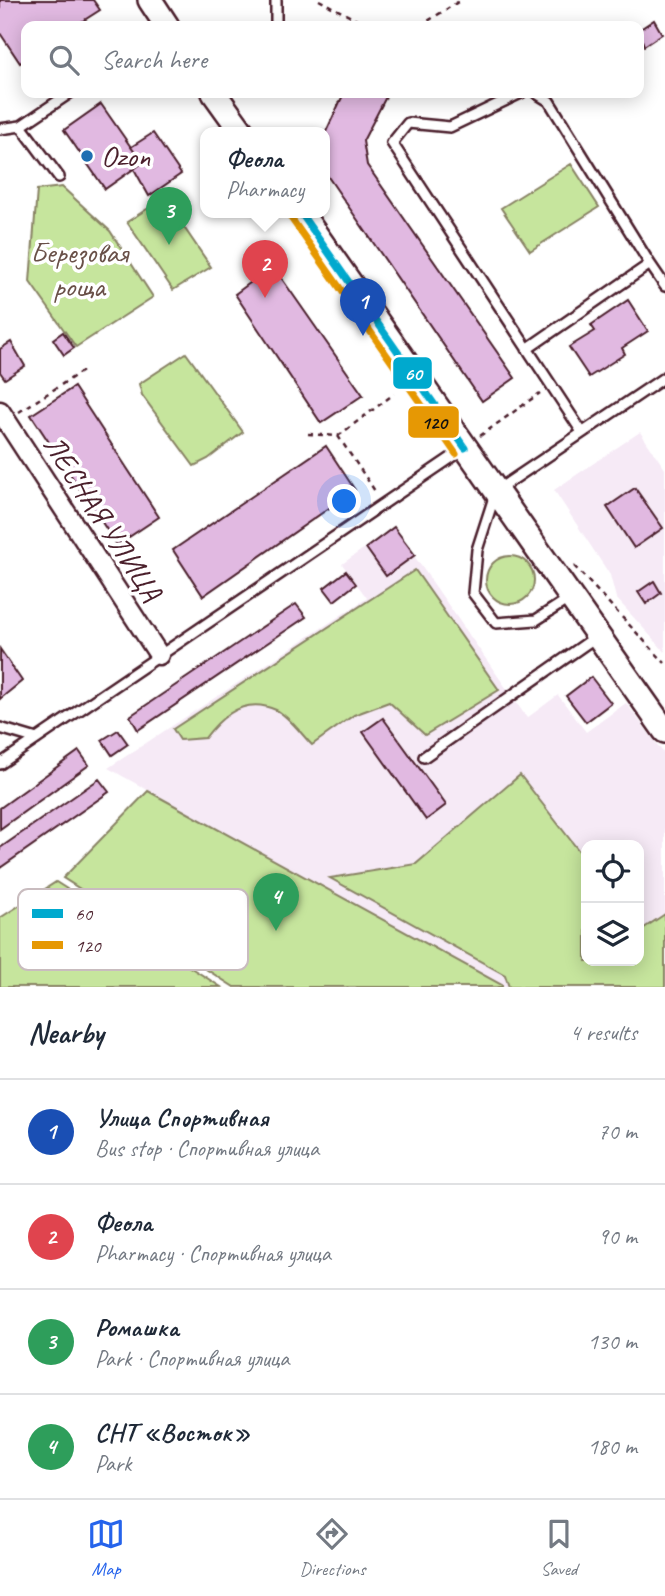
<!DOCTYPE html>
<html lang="en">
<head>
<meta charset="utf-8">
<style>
  :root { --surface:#fff; --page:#f2f2f3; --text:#1f2937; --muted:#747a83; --line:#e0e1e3; --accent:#2563eb }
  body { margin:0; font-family:Caveat,sans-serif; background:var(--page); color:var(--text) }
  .controls { position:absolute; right:21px; bottom:21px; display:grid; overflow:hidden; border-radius:14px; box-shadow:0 4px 18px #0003 }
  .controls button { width:63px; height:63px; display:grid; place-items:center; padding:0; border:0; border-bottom:2px solid var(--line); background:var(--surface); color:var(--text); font:35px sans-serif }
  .you { position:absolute; left:345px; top:502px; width:24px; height:24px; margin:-18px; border:5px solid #fff; border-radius:50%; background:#1a73e8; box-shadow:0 0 0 10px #1a73e833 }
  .badge { display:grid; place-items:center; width:46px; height:46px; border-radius:50%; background:var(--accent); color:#fff; font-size:23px; font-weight:700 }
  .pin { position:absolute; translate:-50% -58px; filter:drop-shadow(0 2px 4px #0008) }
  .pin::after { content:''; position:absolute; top:37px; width:24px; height:21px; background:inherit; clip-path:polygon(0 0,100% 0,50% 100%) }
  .popup { position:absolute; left:200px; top:127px; width:130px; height:91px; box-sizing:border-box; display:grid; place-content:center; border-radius:14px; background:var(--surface); filter:drop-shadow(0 2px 5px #0005); font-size:23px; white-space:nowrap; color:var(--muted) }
  .popup b { font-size:26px; color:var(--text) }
  .popup::after { content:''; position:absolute; left:50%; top:100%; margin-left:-14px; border:14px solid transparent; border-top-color:var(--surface) }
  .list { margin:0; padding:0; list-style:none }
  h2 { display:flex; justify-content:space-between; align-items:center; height:91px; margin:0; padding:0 28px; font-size:30px }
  h2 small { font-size:23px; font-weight:400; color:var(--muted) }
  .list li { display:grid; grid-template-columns:46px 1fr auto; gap:21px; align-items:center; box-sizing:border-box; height:105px; padding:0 28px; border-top:2px solid var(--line) }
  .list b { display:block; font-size:26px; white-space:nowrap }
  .list p { margin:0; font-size:23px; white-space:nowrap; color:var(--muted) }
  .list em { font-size:23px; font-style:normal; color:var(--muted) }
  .icon { flex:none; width:38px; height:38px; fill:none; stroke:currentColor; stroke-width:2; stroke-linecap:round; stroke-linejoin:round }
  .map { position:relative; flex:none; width:665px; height:987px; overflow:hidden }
  .search { position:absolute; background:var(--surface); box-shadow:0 4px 18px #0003; left:21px; right:21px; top:21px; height:77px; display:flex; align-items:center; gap:18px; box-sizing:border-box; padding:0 24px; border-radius:14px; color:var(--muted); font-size:26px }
  .sheet { height:511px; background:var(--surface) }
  nav { display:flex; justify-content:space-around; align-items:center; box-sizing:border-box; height:98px; border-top:2px solid var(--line); background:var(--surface); font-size:19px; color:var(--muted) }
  nav a { display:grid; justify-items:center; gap:4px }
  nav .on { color:var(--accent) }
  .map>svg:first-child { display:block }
</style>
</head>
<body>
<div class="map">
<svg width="665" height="987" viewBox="0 0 665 987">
  <rect width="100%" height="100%" fill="#fff"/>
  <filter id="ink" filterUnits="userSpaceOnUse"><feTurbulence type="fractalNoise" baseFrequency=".0143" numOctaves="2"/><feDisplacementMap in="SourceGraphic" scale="14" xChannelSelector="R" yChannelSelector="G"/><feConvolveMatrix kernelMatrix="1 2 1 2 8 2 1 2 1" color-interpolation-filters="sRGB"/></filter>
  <g filter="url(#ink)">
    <path fill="#f6eaf6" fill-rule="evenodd" d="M640,432L665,469V652L616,598L610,575L554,490Z
      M394,527L527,718L558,695L586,732L626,703L665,755V987H502L108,768L367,598L342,564ZM586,845H639V961H586Z"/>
    <path fill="#c6e59d" stroke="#888264" stroke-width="2" d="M571,164L599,207L530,251L501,208Z
      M62,187L110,231L153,297L76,347L30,282L37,190Z
      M164,198L211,267L173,290L127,222Z
      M186,353L243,432L208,459L194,466L142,395L139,384Z
      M486 580a24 24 0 1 1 48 0a24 24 0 1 1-48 0Z
      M415,570L499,690L425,735L389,702L354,715L312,745C302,735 289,716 276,710C246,696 222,715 205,738L180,740L173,729Z
      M520,775L586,860V961H639V928L641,930L665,914V987H509L505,975L330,878L416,864Z
      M148,791L502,985V987H234L63,878Z
      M56,882L221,987H0V918Z"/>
    <path fill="#e1b9e1" stroke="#4a1f2b" stroke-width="2" d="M0,0H93L100,10L75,26H26V59L20,63L0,33Z
      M654,20L662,34L644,46L639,30Z
      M344,93H388L363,141L367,165L515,378L482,401L324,171V136Z
      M101,104L142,163L105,189L64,130Z
      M153,133L181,174L149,196L134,169L142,163L131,147Z
      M273,266L363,395L321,423L235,294Z
      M628,300L648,331L622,348L625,354L589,377L569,347L595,331L591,325Z
      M63,332L74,348L64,355L53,339Z
      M11,342L25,366L5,379L0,372V349Z
      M74,387L159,517L117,545L31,415Z
      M326,446L355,490L203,596L173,550Z
      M635,488L663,528L634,548L607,507Z
      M394,527L415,555L386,576L366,548Z
      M346,571L356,584L334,601L324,588Z
      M654,581L661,593L646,604L638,592Z
      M296,604L306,617L138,730L130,716Z
      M0,649L22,681L0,699Z
      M591,677L611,703L586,722L566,696Z
      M383,718L446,805L426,820L363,732Z
      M118,730L128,744L112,755L102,740Z
      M79,751L89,765L0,829V808Z
      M99,779L109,792L0,868V848Z"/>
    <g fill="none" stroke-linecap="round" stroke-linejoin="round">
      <defs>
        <path id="service" d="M276,0V26
          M521,93L450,127L408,123L392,143L582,432
          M536,93L549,101L650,264
          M21,126L59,177
          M0,129L21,126L70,93
          M527,349L650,264L665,286
          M570,598L536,620L496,623L473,593L477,550L496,491L665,377
          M0,728L37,739
          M424,757L597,636
          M0,764L464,449"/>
        <path id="minor" d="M0,411L159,655"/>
        <path id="tertiary" d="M150,0L167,26
          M214,93L242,132
          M300,212L665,731"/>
      </defs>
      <use href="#service" stroke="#4a1f2b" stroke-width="14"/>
      <use href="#minor" stroke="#4a1f2b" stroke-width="23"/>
      <use href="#tertiary" stroke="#4a1f2b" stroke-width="28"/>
      <path stroke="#4a1f2b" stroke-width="2.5" stroke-dasharray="5 5" stroke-linecap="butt" d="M319,0L368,26
        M420,26L461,0
        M19,412L84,370
        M308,434L338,436L394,394
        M338,436L377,494
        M480,436L540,393
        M574,566L665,663"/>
      <use href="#service" stroke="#fff" stroke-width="9"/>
      <use href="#minor" stroke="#fff" stroke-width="18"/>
      <use href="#tertiary" stroke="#fff" stroke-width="23"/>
      <defs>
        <path id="bus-1" d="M300,212L465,448"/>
        <path id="bus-2" d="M291,218L456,454"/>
      </defs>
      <use href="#bus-1" stroke="#fff" stroke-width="12"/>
      <use href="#bus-2" stroke="#fff" stroke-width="12"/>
      <use href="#bus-1" stroke="#00a9ce" stroke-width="7"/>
      <use href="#bus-2" stroke="#e69804" stroke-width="7"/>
    </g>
  </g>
  <circle fill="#1f6fb2" stroke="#fff" stroke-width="2.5" cx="87" cy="156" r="7"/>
  <g text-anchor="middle" stroke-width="7" stroke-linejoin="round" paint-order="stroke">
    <g font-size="30" fill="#4a1f2b" stroke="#fff" text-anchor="start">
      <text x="101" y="166">Ozon</text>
    </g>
    <g font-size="30" fill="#695048" stroke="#fff">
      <text x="79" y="262">Березовая<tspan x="79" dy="34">роща</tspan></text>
    </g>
    <g font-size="30" fill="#4a1f2b" stroke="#fff">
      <text transform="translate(103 518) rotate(57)" y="10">ЛЕСНАЯ УЛИЦА</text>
    </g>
  </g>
  <rect x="18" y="889" width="230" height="81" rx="10" fill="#fff" stroke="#c9bcbf" stroke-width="2"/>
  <rect x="32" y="909" width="31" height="9" fill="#00a9ce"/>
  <rect x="32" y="941" width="31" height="8" fill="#e69804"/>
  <g font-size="19" fill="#4a1f2b">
    <text x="75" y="920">60</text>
    <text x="75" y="952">120</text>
  </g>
  <g stroke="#fff" stroke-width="2.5">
    <rect x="392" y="356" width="41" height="34" rx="7" fill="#00a9ce"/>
    <rect x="407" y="405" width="53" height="34" rx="7" fill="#e69804"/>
  </g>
  <g font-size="19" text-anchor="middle" font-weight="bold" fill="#fff">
    <text x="413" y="380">60</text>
  </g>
  <g font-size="19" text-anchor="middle" font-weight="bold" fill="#111">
    <text x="434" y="429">120</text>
  </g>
</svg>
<div class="controls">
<button><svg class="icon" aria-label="locate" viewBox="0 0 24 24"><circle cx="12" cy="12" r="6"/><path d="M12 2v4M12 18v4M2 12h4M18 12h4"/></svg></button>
<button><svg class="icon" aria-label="layers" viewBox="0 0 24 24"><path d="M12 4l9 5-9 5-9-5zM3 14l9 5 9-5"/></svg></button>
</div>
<div class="you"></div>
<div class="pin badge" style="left:363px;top:336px;background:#1a4fb4">1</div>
<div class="pin badge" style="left:265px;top:298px;background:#e0444e">2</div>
<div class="popup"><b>Феола</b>Pharmacy</div>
<div class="pin badge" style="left:169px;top:245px;background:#2e9e5b">3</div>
<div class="pin badge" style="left:276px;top:931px;background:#2e9e5b">4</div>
<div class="search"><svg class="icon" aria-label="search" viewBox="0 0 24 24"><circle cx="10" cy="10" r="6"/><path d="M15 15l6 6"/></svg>Search here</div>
</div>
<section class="sheet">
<h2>Nearby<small>4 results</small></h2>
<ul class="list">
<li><span class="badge" style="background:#1a4fb4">1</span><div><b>Улица Спортивная</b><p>Bus stop · Спортивная улица</p></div><em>70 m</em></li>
<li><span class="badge" style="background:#e0444e">2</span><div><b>Феола</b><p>Pharmacy · Спортивная улица</p></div><em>90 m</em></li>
<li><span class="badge" style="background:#2e9e5b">3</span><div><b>Ромашка</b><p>Park · Спортивная улица</p></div><em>130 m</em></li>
<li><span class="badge" style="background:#2e9e5b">4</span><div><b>СНТ «Восток»</b><p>Park</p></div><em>180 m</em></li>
</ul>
</section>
<nav>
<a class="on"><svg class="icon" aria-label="map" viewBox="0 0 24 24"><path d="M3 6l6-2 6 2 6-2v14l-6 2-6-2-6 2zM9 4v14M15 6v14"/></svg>Map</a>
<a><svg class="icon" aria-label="directions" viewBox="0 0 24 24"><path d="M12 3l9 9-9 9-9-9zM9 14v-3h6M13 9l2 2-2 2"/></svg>Directions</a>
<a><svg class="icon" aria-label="saved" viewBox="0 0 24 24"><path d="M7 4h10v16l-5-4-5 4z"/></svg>Saved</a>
</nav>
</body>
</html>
